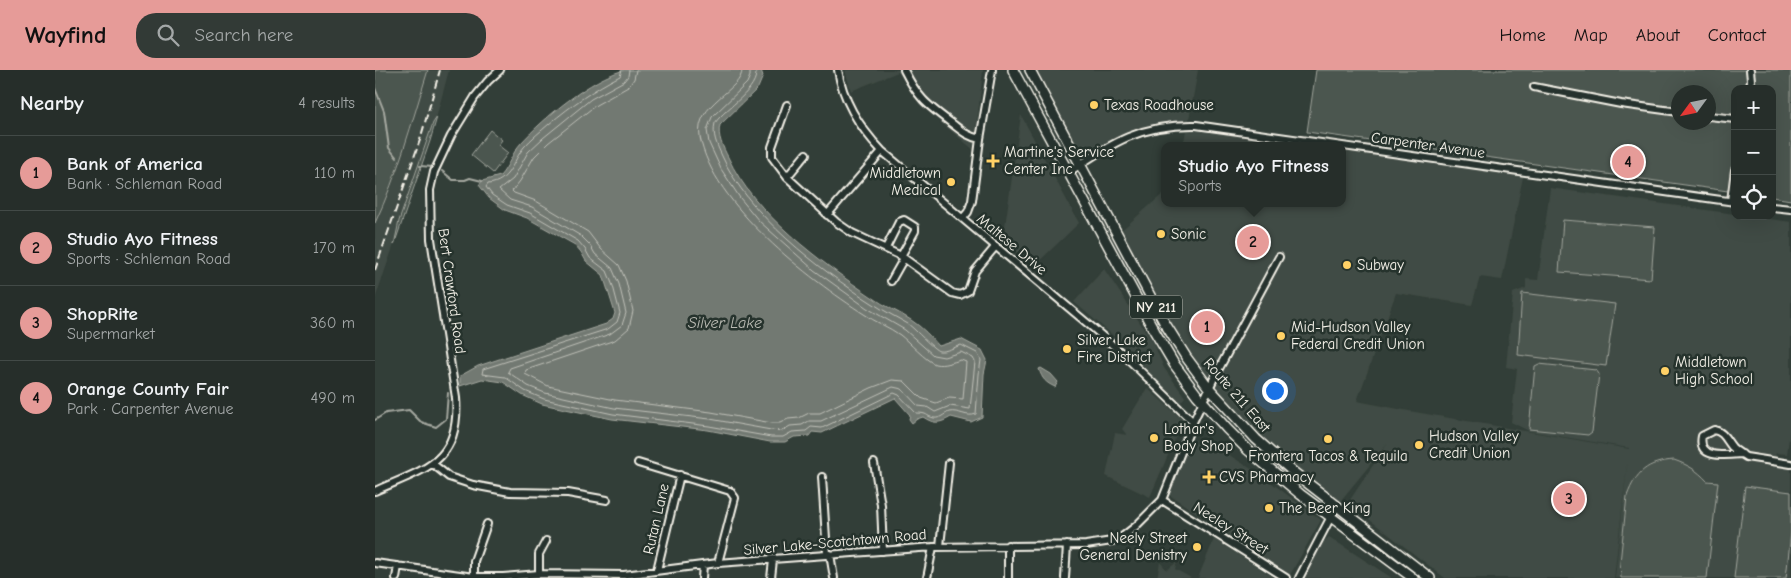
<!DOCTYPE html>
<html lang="en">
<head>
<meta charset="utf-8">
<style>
  :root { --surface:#262e2a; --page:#323a36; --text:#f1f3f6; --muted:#a4a8a8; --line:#424a47; --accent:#e69b98 }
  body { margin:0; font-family:"Comic Neue",sans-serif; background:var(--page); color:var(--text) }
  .controls { position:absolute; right:15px; top:15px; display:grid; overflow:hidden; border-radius:10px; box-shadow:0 5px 20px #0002 }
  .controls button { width:45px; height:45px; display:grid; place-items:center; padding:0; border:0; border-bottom:1px solid var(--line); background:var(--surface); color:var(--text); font:25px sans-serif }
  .compass { position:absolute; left:1296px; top:15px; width:45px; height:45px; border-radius:50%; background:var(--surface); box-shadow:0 5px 20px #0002; rotate:237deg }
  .you { position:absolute; left:899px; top:320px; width:18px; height:18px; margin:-12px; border:4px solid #fff; border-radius:50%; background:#1a73e8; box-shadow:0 0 0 8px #1a73e833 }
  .badge { display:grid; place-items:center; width:32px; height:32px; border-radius:50%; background:var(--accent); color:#111; font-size:16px; font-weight:700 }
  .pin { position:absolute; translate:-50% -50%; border:2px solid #fff; box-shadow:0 1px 5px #0006 }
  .popup { position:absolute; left:786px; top:72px; width:185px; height:65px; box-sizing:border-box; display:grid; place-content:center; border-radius:10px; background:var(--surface); filter:drop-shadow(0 1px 4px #0005); font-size:16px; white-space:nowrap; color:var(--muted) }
  .popup b { font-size:19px; color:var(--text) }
  .popup::after { content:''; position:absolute; left:50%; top:100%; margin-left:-10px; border:10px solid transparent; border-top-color:var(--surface) }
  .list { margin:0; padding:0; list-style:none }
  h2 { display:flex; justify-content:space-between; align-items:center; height:65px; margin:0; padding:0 20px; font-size:21px }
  h2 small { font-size:16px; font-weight:400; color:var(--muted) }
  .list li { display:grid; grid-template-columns:32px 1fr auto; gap:15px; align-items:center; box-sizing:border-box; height:75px; padding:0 20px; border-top:1px solid var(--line) }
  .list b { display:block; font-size:19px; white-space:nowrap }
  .list p { margin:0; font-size:16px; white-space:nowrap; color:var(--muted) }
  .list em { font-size:16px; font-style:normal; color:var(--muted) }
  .icon { flex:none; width:28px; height:28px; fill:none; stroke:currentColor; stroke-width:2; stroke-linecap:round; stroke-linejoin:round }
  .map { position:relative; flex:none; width:1416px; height:508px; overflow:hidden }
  header { display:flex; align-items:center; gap:30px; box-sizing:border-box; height:70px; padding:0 25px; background:var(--accent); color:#111 }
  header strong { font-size:24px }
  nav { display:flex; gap:28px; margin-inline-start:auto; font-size:18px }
  .search { width:350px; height:45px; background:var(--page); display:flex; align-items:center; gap:12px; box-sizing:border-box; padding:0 18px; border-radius:20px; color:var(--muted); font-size:19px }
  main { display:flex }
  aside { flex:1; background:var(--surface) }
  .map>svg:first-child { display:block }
</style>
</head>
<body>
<header>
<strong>Wayfind</strong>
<div class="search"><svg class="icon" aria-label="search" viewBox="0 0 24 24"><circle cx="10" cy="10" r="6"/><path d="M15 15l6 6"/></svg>Search here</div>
<nav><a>Home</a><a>Map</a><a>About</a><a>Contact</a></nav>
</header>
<main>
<aside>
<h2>Nearby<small>4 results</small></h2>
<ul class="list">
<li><span class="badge">1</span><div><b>Bank of America</b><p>Bank · Schleman Road</p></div><em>110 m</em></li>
<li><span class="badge">2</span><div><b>Studio Ayo Fitness</b><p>Sports · Schleman Road</p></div><em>170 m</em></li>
<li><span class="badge">3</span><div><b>ShopRite</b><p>Supermarket</p></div><em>360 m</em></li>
<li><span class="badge">4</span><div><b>Orange County Fair</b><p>Park · Carpenter Avenue</p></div><em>490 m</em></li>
</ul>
</aside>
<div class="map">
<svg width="1416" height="508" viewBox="0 0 1416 508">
  <rect width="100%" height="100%" fill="#323e38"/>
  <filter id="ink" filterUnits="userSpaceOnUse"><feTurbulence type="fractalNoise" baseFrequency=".02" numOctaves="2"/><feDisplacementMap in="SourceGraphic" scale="10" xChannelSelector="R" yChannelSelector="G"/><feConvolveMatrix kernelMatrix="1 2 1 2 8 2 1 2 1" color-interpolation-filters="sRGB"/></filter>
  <g filter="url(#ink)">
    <path fill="#404b44" d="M0,0H74L55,71L0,229Z
      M470,0H608L599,80L545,35L523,2L476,21Z
      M654,0H823L813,55L965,76H808L812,55L773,59L705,94Z
      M646,45L704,153L658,197L628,170Z
      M967,76L1149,102L1127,210L1105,207L1097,235L1021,223L982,331L1034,341L1254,379L1239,508H1070L973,433L1012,374L962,435L881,369L834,318L771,218L742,164L789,123V133H967Z
      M1175,118L1360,144V146H1374L1416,152V352L1412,384L1401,383L1399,396L1416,398V508H1240L1254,378L1154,361L1136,352L1142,299L1131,297L1138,223L1151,218V209L1163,210Z
      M729,199L778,272L789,298L810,327L804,334L748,274L699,232Z
      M772,318L808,350L775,427L731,406L740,363L752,365L747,359Z
      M827,368L886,405L946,450L915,505L793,424L809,383L821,370Z
      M954,467L1017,508H926L946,474Z
      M839,469L900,508H823Z
      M785,492L792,500L802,492L800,499L816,508H782Z"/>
    <path fill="#4c564f" stroke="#a0a49c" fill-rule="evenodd" d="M0,0H53C37,52 23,104 0,153Z
      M941,0H1416V130L1397,127V19H1360V122L932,62ZM1304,22H1334V52H1304Z
      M62,47L55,71L19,175L24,151L58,53Z
      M115,60L127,70L123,75L133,83L118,103L96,85Z
      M1188,150L1280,157L1276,209L1184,202Z
      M1147,223L1240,234L1231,296L1143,285Z
      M1164,294L1221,300L1224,304L1217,362L1213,365L1154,359L1160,296Z
      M1299,390C1313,395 1322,400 1332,411L1343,412L1332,508H1246L1245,493L1252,426C1261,402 1272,392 1299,390Z
      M1370,416L1416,422V462L1411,508H1359Z"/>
    <path fill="#727972" stroke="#a6a9a1" d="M250,0H386L388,6L383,18L345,55C342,66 348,77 353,87C378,143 447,193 497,227C509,236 524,242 536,250C547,257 556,267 564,276L586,269L607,280L612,290L609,304L607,347L596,352L576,347C564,354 559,354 548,347L542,349L537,353L534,349L535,345L520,328L447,363L437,362L434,366L419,367L410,372H395L333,360L237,349L167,334L147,325L128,312L107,309L85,316V306L103,296L231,254L238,249L240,243L228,205L211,191L206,182L200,175L152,148L130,140L114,128L104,115L107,111L125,106C134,96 137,83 146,73C169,48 216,8 250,0Z
      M666,298L676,304L683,312L680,317C671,313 667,309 664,299Z"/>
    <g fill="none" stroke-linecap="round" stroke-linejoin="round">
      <path stroke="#c0c1b9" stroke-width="1" d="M247,0L245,6C219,19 197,35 174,54C166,61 156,69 149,77C137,92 135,112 113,114L111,117L117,125L132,135L155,143L203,171L210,179L215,188L232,201L238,216L245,243L242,252L233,259L108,299L107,304L130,307L150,321L169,329L238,344L334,356L396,367H408L417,362L431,361L436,357L447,358L519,323L524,325L541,343C554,343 550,346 559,348C565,349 569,344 574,342C584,340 592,348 601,344L604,304L606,290L602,283L586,275C580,277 571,282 564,281C559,280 540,259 533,254C521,247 509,241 497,233C444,199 373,145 347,86C342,75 337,65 340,53C351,37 384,20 381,0
        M254,0L253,6L249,11L216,29L168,68L153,82L138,109L124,120L135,130L157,137L206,166L215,175L220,184L237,198L244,214L251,243L247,255L235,264L135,298L133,302L153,316L170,323L239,338L335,349L396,360L407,361L415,356L427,355L434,351H446L518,317L527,319L543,336L552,337L560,342L575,336L595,339L600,292L598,288L586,282L569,287L558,285L530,260L492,238L439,200L384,151L365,128L346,99L334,73L332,60L337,47L372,13L375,6V0
        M261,0L259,9L253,17L221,35L173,73L159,87L145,111L137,121L139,123L161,131L213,162L226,179L244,195L251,211L258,241L254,258L240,270L151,300L150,304L173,316L240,330L336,342L397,353H405L413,349L424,348L434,343H445L496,318L517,310L529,311L546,328L561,333L574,328L588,329L591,292L586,290C577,292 569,296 560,294C551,291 534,272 525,265C514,257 500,252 489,244C434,209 338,135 325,67C319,33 368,20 367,0"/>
      <path stroke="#a6a9a1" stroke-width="2" d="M0,18L9,41L14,78L22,88
        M45,96L58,97
        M67,101L78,110H90L95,108L107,111
        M0,350L11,343L34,340L46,352L61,357L71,349L73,323"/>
      <defs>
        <path id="minor" d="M463,0C468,32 485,58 507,81L718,258L750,286L818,352
          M529,0C543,28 551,34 575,52C586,60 591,66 605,69
          M1159,17L1246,34L1304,42
          M1375,19L1376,10L1375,0
          M412,35L397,77V87L412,107L461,152L477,163L526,186L577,223L585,225L593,221L600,201L621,176
          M1334,46L1360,49
          M693,103C737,72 767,54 821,55L1360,132
          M412,107L431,84
          M1356,131L1360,100
          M1397,137L1416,139
          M452,145L507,81
          M588,148L593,142L597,131L605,69L617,0
          M511,178L524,152L529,150L540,157V161L526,186
          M516,211L529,188
          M1367,384C1352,385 1322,390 1327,366L1339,360C1349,362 1351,370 1357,377C1361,381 1366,384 1371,387L1416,394
          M263,393L355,421L360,428L343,493
          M499,393L506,435L508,481
          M58,394L74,407L98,415L135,422L193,423L232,430
          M447,407L452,484
          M0,421C49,399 86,393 81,328L56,169L55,120L59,102L76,66L100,27L113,11L125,0
          M787,430L911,508
          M565,476L574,393
          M455,484L459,508
          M0,493L99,507H128L164,504L249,505L343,493L558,477L711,475L737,471L747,467L761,456L787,430L818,352L840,306L904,187
          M282,500L305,405
          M164,504V484L171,471
          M21,508L23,496
          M99,508V491L112,454
          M327,508L328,495
          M396,508L398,490
          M552,508L558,477
          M633,508V475
          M690,508L692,475
          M924,508L962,435"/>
        <path id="major" d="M638,0L780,262L799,294L822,325L852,359L873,380L925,424L1038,508
          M655,0L789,252L811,287L834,318L881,369L917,401L1055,508"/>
      </defs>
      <use href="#minor" stroke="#f4f1e8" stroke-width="10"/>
      <use href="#major" stroke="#f4f1e8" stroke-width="12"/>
      <use href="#minor" stroke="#26332d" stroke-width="6"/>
      <use href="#major" stroke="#26332d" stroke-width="9"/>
      <path stroke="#f4f1e8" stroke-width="2" stroke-dasharray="8 4" stroke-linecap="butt" d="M0,200L45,70L65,0"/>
    </g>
  </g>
  <g fill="#ffd166" stroke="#26332d" stroke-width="2">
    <circle cx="719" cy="35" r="5"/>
    <path d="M615.5 83.5h5v5h5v5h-5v5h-5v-5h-5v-5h5z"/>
    <circle cx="576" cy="112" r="5"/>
    <circle cx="786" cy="164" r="5"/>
    <circle cx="972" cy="195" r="5"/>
    <circle cx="906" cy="266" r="5"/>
    <circle cx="692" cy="279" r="5"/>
    <circle cx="1290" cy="301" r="5"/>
    <circle cx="779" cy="368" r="5"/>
    <circle cx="953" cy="369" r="5"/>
    <circle cx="1044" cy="375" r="5"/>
    <path d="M831.5 399.5h5v5h5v5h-5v5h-5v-5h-5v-5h5z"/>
    <circle cx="894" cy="438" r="5"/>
    <circle cx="822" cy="477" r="5"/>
  </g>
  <g text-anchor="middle" stroke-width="5" stroke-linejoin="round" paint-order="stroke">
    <rect fill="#26332d" stroke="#b6b8b0" stroke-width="1" x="755" y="225.5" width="52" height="23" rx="4"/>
    <g font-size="14" font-weight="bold" fill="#f4f1e8">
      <text x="781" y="242">NY 211</text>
    </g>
    <g font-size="15" fill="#f4f1e8" stroke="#26332d" text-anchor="start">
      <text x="729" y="40">Texas Roadhouse</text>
      <text x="629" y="87">Martine's Service<tspan x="629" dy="17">Center Inc</tspan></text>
      <text x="566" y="108" text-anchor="end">Middletown<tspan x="566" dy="17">Medical</tspan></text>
      <text x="796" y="169">Sonic</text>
      <text x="982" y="200">Subway</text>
      <text x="916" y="262">Mid-Hudson Valley<tspan x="916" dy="17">Federal Credit Union</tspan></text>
      <text x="702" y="275">Silver Lake<tspan x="702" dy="17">Fire District</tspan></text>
      <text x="1300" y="297">Middletown<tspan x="1300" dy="17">High School</tspan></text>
      <text x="789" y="364">Lothar's<tspan x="789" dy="17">Body Shop</tspan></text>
      <text x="1054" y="371">Hudson Valley<tspan x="1054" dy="17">Credit Union</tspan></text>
      <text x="953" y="391" text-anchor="middle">Frontera Tacos &amp; Tequila</text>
      <text x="844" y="412">CVS Pharmacy</text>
      <text x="904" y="443">The Beer King</text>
      <text x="812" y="473" text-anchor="end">Neely Street<tspan x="812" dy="17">General Denistry</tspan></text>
    </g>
    <g font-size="15" fill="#f4f1e8" stroke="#26332d">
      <text transform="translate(1053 75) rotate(8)" y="5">Carpenter Avenue</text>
      <text transform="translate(637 174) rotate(40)" y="5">Maltese Drive</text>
      <text transform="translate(77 221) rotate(82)" y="5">Bert Crawford Road</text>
      <text transform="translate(862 325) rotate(49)" y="5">Route 211 East</text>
      <text transform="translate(281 449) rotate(-77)" y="5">Rutan Lane</text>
      <text transform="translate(856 458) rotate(32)" y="5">Neeley Street</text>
      <text transform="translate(460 472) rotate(-5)" y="5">Silver Lake-Scotchtown Road</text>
    </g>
    <g font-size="16" font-style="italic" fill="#babbb3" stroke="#26332d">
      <text x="350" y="258">Silver Lake</text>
    </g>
  </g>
</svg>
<div class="controls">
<button>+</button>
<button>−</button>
<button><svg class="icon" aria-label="locate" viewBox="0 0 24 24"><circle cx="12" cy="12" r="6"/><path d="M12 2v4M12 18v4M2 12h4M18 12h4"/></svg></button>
</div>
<svg class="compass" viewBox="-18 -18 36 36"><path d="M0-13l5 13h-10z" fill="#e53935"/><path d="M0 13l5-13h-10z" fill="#a4a8a8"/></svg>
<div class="you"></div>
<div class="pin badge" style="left:832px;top:257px">1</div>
<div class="pin badge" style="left:878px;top:172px">2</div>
<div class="popup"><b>Studio Ayo Fitness</b>Sports</div>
<div class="pin badge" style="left:1194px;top:429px">3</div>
<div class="pin badge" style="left:1253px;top:92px">4</div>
</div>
</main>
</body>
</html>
